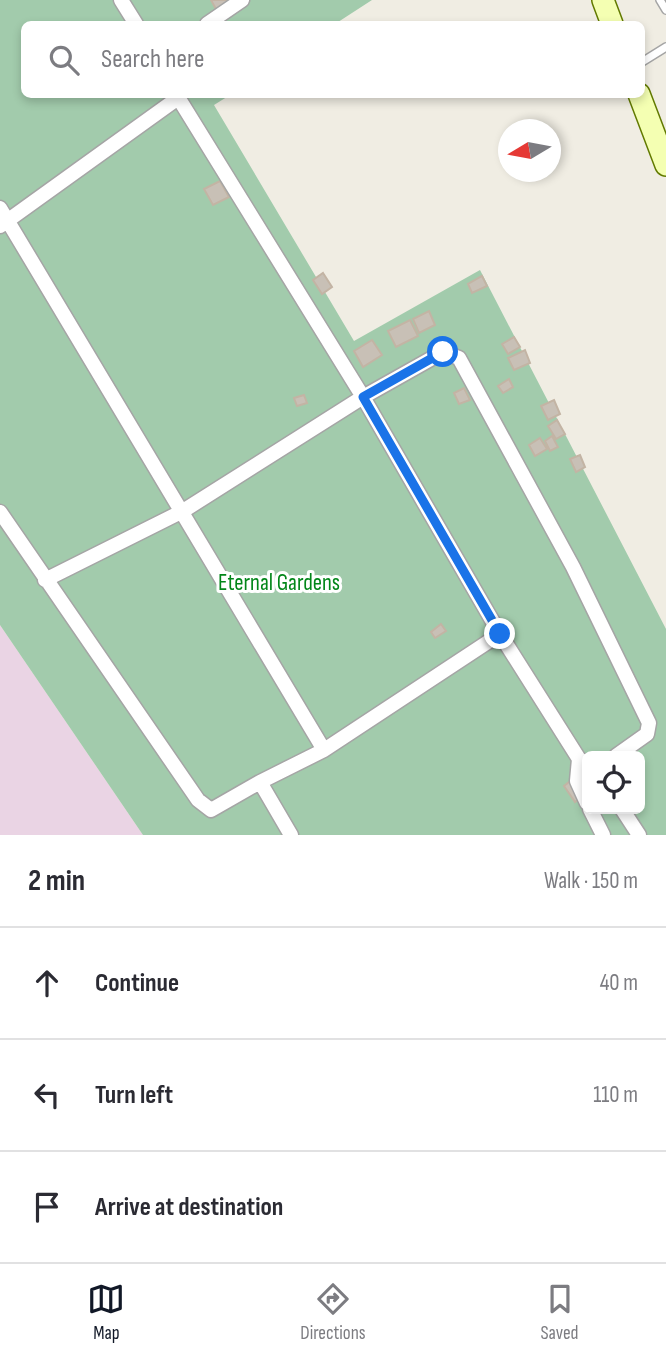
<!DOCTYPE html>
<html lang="en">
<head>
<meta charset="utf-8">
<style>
  :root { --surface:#fff; --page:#f7f7f7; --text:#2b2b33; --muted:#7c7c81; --line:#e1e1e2; --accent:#111827 }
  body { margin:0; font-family:"Sofia Sans Condensed",sans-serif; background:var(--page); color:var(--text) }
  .controls { position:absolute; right:21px; bottom:21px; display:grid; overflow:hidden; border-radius:10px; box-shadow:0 4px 10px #0003 }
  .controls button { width:63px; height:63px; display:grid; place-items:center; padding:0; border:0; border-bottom:2px solid var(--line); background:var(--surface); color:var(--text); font:35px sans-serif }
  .compass { position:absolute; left:498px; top:119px; width:63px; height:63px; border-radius:50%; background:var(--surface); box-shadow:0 4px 10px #0003; rotate:260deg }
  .stop { position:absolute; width:21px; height:21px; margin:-16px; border:5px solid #1a73e8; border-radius:50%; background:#fff }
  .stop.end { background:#1a73e8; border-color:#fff; box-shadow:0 2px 7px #0008 }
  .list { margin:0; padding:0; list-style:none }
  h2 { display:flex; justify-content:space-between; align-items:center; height:91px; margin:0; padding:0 28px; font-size:30px }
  h2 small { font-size:23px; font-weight:400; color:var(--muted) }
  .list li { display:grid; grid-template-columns:46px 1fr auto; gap:21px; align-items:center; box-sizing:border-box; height:112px; padding:0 28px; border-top:2px solid var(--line) }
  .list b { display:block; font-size:26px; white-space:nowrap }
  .list em { font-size:23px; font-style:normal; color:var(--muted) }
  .icon { flex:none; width:38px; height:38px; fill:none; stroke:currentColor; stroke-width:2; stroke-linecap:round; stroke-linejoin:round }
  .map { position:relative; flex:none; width:666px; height:835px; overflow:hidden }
  .search { position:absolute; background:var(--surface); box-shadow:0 4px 10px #0003; left:21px; right:21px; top:21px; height:77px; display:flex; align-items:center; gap:18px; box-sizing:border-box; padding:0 24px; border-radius:10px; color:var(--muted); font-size:26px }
  .sheet { height:427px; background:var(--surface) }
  nav { display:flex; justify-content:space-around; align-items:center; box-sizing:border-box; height:98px; border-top:2px solid var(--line); background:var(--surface); font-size:19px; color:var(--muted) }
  nav a { display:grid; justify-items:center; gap:4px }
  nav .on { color:var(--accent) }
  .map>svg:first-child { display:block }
</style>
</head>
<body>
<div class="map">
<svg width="666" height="835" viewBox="0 0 666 835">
  <rect width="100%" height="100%" fill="#f0ede3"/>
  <path fill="#ead4e4" d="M0,625L143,835H0Z"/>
  <path fill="#a2cbac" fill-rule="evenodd" d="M0,0H372L335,24H24V94L230,95L214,105L354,341L480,270L666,629V835H143L0,625ZM587,756H640V809H587Z"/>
  <path fill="#c8c0b6" stroke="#c3b4a4" stroke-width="2" d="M211,0H227L229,4L217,11Z
    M220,181L229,197L213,205L204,189Z
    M323,273L332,287L322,294L313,280Z
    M482,276L487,286L472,293L468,284Z
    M429,311L435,325L419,333L413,319Z
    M410,320L418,336L396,347L388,331Z
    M514,337L520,347L508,354L502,344Z
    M372,340L382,355L363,367L354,351Z
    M525,350L530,363L514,370L508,358Z
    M509,379L513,387L503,393L498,386Z
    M464,388L470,400L459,404L454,393Z
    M304,395L307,403L297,406L294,398Z
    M554,400L560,414L548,420L541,406Z
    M557,420L565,434L556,439L548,426Z
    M552,436L558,447L550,451L545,441Z
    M540,438L547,449L535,456L529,445Z
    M580,455L585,467L576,472L570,459Z
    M441,624L446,631L435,638L431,632Z
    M574,778L586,794L575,802L564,786Z"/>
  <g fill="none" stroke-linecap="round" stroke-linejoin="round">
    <defs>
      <path id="lane" d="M660,0L666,10
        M642,62L666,47"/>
      <path id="street" d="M121,0L136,24
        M207,24L242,0
        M176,94L363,397L500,634L579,759L587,764
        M0,208L324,750
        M0,226L178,98
        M0,512L198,800L211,810L260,782L324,750L500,634
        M45,580L183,511L363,397L443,352L459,358L573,567L649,723L647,734L616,756
        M579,759L577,781L587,803
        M260,782L291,835
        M590,809L603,835
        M622,809L639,835"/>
      <path id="secondary" d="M603,0L612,24
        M639,94L666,165"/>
    </defs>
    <use href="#lane" stroke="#a5a5a5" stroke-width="10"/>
    <use href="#street" stroke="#a5a5a5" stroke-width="17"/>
    <use href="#secondary" stroke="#627a00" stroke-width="24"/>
    <use href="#lane" stroke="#fff" stroke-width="7"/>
    <use href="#street" stroke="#fff" stroke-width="14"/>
    <use href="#secondary" stroke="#f4ffb2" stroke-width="21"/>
  </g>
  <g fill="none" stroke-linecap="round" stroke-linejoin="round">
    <path stroke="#1a73e8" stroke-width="9" d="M443,352L363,397L500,634"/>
  </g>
  <g text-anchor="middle" stroke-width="6" stroke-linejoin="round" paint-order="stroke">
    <g font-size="23" fill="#028619" stroke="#fff">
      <text x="279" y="590">Eternal Gardens</text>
    </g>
  </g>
</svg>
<div class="controls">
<button><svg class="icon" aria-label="locate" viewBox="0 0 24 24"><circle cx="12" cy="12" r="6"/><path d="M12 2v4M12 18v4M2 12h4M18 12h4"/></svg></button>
</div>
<svg class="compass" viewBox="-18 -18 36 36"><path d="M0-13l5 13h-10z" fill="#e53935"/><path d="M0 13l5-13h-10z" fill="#7c7c81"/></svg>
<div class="stop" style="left:443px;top:352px"></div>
<div class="stop end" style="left:500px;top:634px"></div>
<div class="search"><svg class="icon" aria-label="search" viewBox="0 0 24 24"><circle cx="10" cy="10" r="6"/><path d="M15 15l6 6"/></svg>Search here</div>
</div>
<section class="sheet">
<h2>2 min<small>Walk · 150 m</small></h2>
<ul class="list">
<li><svg class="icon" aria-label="ahead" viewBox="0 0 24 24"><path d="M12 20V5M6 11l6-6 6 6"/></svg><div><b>Continue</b></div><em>40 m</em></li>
<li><svg class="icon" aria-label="left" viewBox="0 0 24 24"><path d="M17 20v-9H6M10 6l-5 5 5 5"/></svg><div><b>Turn left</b></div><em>110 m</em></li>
<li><svg class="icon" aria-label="arrive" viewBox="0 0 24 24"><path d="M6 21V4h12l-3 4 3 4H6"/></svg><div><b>Arrive at destination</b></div></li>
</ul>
</section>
<nav>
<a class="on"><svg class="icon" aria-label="map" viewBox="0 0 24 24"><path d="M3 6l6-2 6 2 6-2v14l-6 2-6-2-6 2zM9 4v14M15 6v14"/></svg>Map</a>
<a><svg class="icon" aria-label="directions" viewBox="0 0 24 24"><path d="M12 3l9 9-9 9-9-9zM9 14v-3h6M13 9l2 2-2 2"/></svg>Directions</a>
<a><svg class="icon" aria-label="saved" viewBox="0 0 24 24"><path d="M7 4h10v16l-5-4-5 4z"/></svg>Saved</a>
</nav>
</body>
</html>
